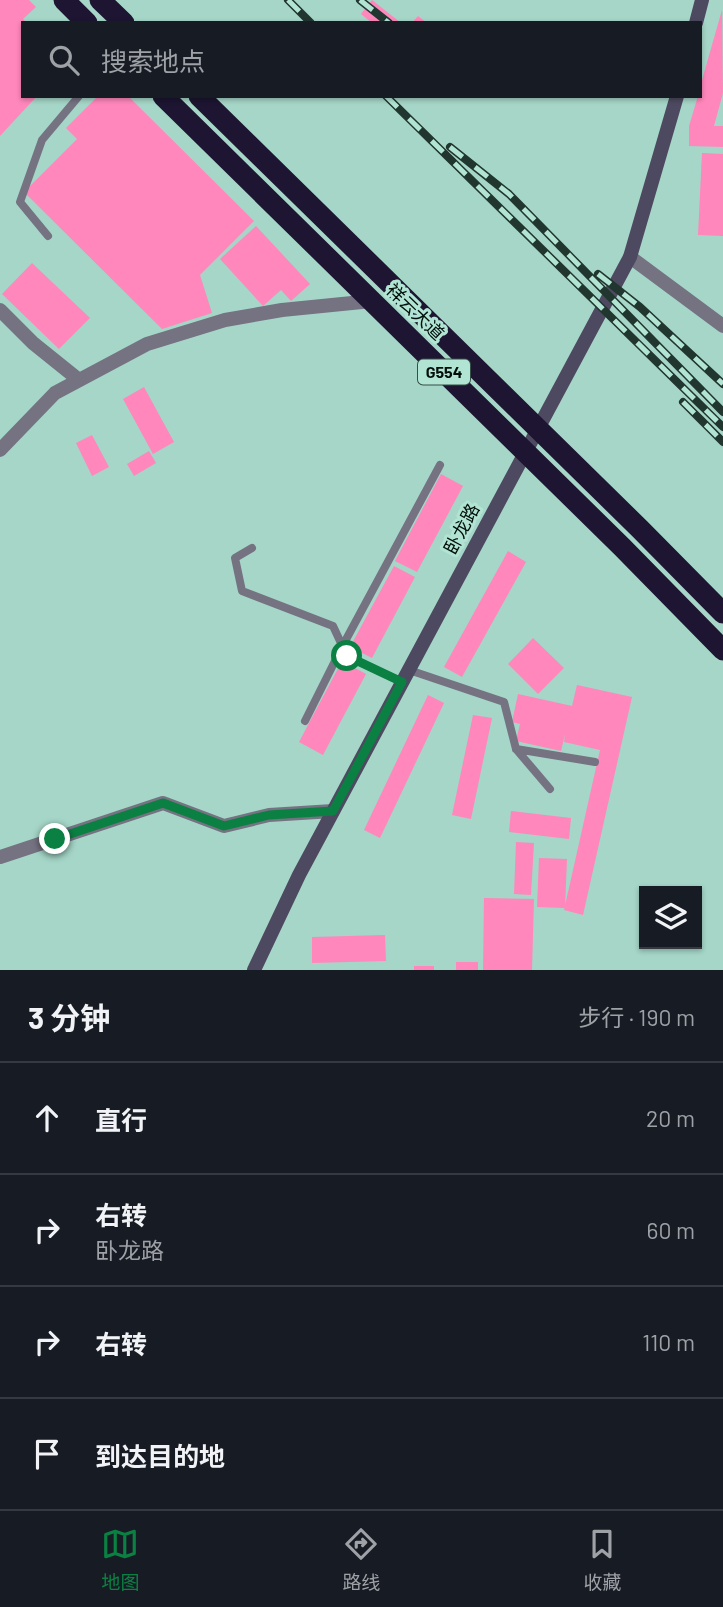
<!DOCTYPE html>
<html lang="zh">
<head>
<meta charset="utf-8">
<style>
  :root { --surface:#171b24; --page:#20242c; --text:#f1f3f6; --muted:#9ea1a6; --line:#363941; --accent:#0b8043 }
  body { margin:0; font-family:Barlow,"Noto Sans SC",sans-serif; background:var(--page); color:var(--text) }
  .controls { position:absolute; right:21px; bottom:21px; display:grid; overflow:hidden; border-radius:0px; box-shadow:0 2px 5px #0004 }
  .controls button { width:63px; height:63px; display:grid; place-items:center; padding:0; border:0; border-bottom:2px solid var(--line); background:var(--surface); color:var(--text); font:35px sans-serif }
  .stop { position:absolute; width:21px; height:21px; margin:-16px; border:5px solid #0b8043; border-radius:50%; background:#fff }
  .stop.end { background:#0b8043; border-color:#fff; box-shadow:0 2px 7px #0008 }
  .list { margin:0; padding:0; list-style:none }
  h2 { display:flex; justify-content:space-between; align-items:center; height:91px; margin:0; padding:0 28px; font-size:30px }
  h2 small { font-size:23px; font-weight:400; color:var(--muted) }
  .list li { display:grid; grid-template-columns:46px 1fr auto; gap:21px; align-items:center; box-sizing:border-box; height:112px; padding:0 28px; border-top:2px solid var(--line) }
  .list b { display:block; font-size:26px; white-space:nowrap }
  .list p { margin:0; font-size:23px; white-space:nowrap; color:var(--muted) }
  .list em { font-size:23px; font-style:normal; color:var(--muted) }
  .icon { flex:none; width:38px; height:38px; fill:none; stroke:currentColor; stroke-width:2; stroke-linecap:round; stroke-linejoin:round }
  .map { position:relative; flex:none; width:723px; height:970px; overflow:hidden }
  .search { position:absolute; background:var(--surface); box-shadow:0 2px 5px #0004; left:21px; right:21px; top:21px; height:77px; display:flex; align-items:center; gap:18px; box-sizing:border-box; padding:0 24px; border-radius:0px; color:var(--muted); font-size:26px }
  .sheet { height:539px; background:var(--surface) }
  nav { display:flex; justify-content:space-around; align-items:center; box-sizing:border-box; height:98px; border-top:2px solid var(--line); background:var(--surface); font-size:19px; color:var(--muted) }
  nav a { display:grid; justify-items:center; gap:4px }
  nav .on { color:var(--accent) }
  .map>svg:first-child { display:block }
</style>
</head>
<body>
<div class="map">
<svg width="723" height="970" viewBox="0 0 723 970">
  <rect width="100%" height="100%" fill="#a5d6c7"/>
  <path fill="#ff87bc" d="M0,0H29L36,7L23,19L27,23H23V96H37L0,136Z
    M372,0L401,23H372L361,14Z
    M722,10L723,93L714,126H723V147L689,146V126L698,96H700V87Z
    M418,16L427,23H412Z
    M98,96H128L254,221L200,275L212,313L162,329L24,192L77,139L66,128Z
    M702,153L723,154V236L698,235Z
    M256,226L310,284L291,301L281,290L263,306L220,259Z
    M32,263L90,318L59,349L2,294Z
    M144,387L174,442L153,454L123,399Z
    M92,435L109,467L92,476L76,443Z
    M149,451L156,463L134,476L127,464Z
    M441,474L463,486L417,572L395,561Z
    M508,551L526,562L462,677L444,667Z
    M394,566L415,577L372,658L350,647Z
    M533,638L564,668L538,694L508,664Z
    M342,661L366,674L323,755L299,742Z
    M577,685L632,697L583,915L564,910L600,750L564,742L565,734L561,751L516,741L520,724L512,722L518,694L572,706Z
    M428,695L444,703L380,838L364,830Z
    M473,715L492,718L471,819L452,815Z
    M511,811L571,818L569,839L509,832Z
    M516,842L534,843L531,895L514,894Z
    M539,858L567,859L565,908L537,907Z
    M484,898L534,899L532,970H483Z
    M385,935L386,961L312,963V937Z
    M456,962H478V970H456Z
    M414,966H434V970H414Z"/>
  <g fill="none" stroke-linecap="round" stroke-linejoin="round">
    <path stroke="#757282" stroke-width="8" d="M48,236L20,202L42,140L79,96
      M252,548L235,558L242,591L333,626L347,656L402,682
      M409,670L504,702L516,749L550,789
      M305,721L342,647L440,465
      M516,749L595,762"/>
    <path stroke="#757282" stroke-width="14" d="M630,257L723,326
      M0,310L33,343L79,380
      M0,450L55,393L147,344L225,320L282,310L372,301
      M0,857L163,803L224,826L269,815L333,811"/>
    <path stroke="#4d4960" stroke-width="14" d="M696,23L702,0
      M254,970L299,875L630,257L677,96"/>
    <path stroke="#1d1532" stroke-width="21" d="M64,0L87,23
      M100,0L124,23
      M163,96L622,547L723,650
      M199,96L640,529L723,613"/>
    <defs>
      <path id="rail" d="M288,0L311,23
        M360,0L389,23
        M386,96L723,427
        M450,147L509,194L723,412
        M598,274L640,307L723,384
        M683,402L723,442"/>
    </defs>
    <use href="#rail" stroke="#20362f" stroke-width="8"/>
    <use href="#rail" stroke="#b2e4d4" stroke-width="5" stroke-dasharray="16" stroke-linecap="butt"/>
  </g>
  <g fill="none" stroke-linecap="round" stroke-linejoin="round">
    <path stroke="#0b8043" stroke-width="9" d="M55,839L163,803L224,826L269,815L333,811L402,682L347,656"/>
  </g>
  <g text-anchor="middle" stroke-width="6" stroke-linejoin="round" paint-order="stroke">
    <rect fill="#b2e4d4" stroke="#354f47" stroke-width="2" x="418" y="359.5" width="52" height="25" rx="5"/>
    <g font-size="16" font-weight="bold" fill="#000f0a">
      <text x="444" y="378">G554</text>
    </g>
    <g font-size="18" fill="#000f0a" stroke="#b2e4d4">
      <text transform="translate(415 312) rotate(44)" y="6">祥云大道</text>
      <text transform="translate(462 529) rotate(-62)" y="6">卧龙路</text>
    </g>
  </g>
</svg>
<div class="controls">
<button><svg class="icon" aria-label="layers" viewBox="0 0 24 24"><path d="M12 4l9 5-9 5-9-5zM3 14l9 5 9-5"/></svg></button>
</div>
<div class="stop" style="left:347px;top:656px"></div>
<div class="stop end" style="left:55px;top:839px"></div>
<div class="search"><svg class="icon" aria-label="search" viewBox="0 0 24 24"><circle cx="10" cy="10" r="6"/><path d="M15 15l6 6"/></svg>搜索地点</div>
</div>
<section class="sheet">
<h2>3 分钟<small>步行 · 190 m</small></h2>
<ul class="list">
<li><svg class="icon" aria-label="ahead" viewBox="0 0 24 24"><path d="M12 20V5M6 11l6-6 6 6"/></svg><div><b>直行</b></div><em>20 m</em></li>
<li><svg class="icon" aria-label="right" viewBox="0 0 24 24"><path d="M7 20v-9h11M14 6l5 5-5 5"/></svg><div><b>右转</b><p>卧龙路</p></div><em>60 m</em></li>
<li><svg class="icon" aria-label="right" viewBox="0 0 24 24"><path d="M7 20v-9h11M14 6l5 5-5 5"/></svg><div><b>右转</b></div><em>110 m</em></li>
<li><svg class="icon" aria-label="arrive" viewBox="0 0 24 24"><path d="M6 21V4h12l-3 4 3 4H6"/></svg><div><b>到达目的地</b></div></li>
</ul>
</section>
<nav>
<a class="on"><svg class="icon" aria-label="map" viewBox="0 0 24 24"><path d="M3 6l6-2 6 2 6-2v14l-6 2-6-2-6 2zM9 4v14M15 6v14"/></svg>地图</a>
<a><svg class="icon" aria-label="directions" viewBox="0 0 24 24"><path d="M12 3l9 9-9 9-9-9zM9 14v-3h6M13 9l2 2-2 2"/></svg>路线</a>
<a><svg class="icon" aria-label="saved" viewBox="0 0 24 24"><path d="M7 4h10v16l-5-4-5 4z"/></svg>收藏</a>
</nav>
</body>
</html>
